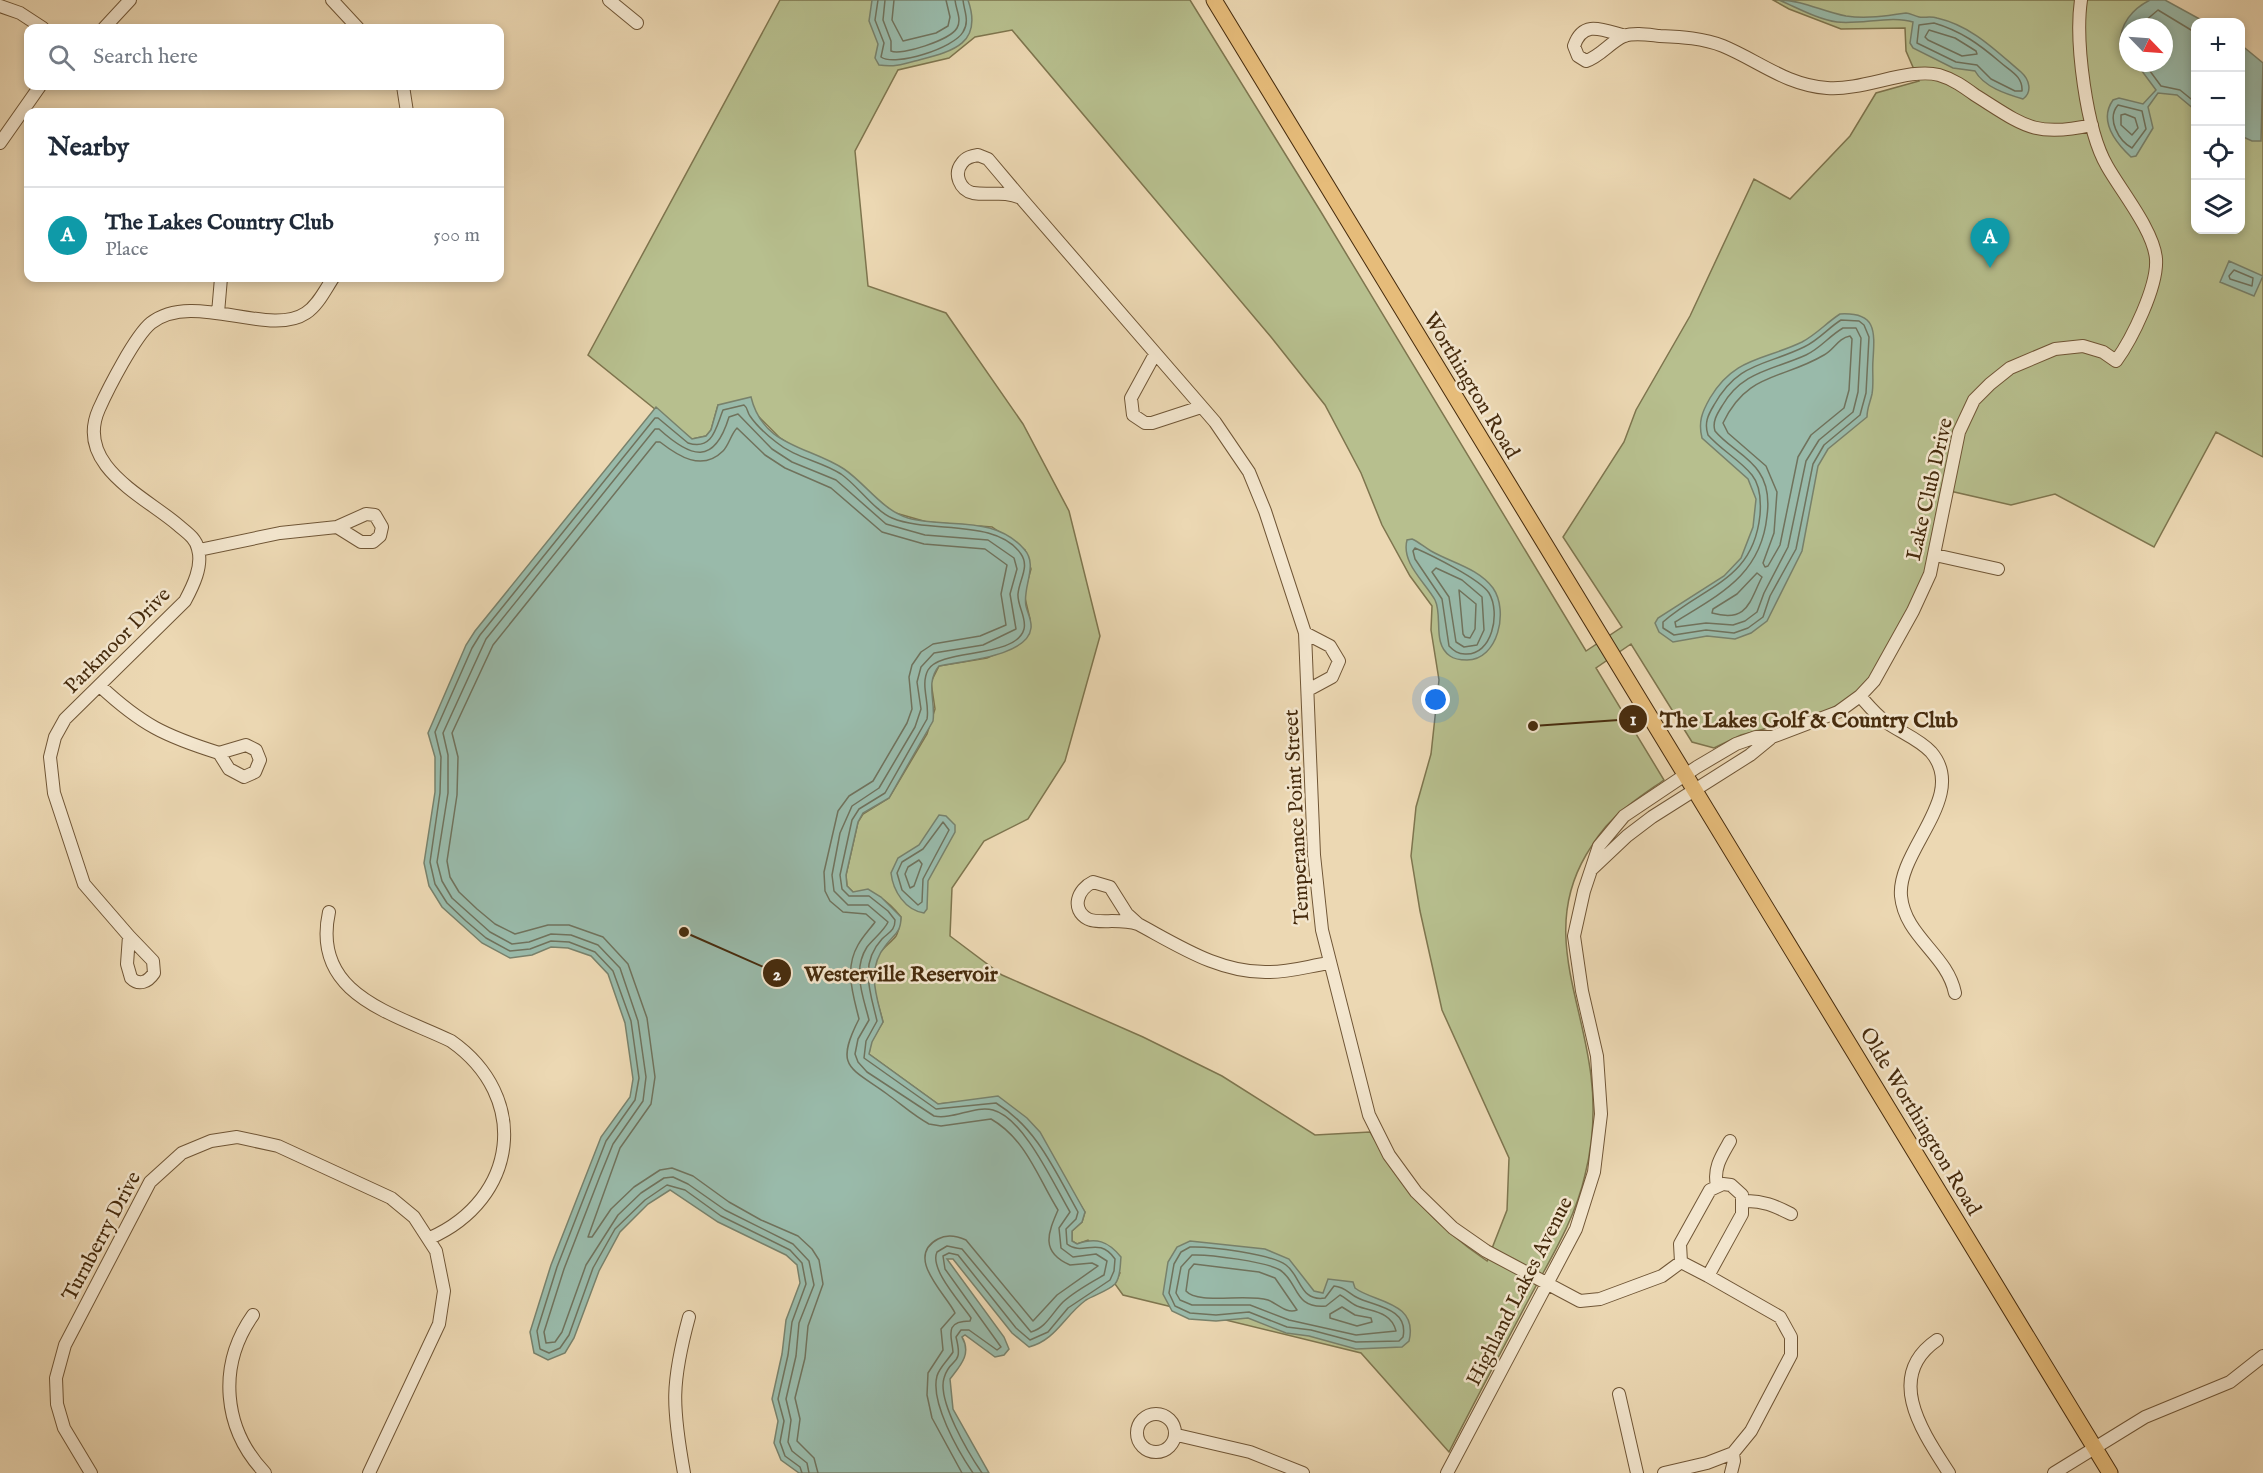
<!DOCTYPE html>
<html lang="en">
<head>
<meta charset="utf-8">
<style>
  :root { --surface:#fff; --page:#f6f6f7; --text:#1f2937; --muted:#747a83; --line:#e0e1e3; --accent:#2563eb }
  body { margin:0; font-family:"IM FELL English",serif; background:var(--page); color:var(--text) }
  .controls { position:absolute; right:18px; top:18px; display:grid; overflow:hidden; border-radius:12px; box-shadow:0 3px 9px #0003 }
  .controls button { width:54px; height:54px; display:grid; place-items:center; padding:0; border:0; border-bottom:2px solid var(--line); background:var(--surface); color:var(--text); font:30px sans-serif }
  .compass { position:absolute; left:2119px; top:18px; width:54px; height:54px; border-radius:50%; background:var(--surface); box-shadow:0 3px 9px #0003; rotate:115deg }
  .you { position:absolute; left:1436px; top:700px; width:21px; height:21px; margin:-15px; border:4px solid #fff; border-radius:50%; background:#1a73e8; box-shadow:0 0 0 9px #1a73e833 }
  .badge { display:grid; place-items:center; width:39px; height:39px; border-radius:50%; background:var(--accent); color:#fff; font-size:20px; font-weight:700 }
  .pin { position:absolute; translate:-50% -50px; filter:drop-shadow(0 2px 3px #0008) }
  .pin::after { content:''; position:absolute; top:32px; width:21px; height:18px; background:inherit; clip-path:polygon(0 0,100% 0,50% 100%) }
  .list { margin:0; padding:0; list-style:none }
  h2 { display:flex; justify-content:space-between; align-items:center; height:78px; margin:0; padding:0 24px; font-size:26px }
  h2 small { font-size:20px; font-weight:400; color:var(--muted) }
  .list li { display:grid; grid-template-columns:39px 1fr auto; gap:18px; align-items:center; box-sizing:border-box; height:96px; padding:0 24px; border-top:2px solid var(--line) }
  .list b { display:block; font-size:22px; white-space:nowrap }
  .list p { margin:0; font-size:20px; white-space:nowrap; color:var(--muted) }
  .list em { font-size:20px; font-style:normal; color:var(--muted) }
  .icon { flex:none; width:33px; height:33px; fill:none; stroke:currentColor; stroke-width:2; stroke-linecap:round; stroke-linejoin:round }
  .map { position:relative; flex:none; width:2263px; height:1473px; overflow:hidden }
  .search { position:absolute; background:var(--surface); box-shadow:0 3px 9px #0003; left:24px; top:24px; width:480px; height:66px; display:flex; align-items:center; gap:15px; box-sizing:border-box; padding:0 21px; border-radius:12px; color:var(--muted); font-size:22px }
  .panel { position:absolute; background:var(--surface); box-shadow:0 3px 9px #0003; left:24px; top:108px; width:480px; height:174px; border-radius:12px }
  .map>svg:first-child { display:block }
</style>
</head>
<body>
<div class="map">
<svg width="2263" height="1473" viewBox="0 0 2263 1473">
  <rect width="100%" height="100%" fill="#ecd8b3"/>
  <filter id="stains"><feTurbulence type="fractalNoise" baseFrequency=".00333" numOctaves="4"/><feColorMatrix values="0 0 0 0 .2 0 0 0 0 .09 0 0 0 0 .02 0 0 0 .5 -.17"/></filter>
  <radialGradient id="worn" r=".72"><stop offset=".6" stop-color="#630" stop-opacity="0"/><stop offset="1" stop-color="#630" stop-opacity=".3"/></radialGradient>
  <path fill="#b7bf8e" stroke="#7e754e" stroke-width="1.5" fill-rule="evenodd" d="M780,0H1190L1321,212L1586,651L1622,627L1563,537L1624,442L1636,410L1690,316L1754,179L1790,199L1850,136L1876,93L1919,81L1906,51L1905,28L1841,29L1789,9L1773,0H2157L2195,34L2196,230H2240L2241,74L2263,94V457L2216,432L2154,547L2055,494L2011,505L1941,489L1924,579L1867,683L1844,702L1818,715L1741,735L1714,748L1692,742L1631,644L1596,668L1664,780C1647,792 1628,804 1613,819C1602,829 1594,842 1586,855C1542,930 1582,998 1591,1076C1595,1108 1593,1143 1585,1175C1575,1220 1550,1259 1529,1299C1502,1350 1475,1401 1449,1452L1361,1353L1123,1295L1115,1284L1120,1273L1088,1240L1077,1244L1072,1241V1231L1082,1222L1085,1212L1066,1181L957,1102L938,1104L869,1054L871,1042L883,1022C878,1001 867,977 877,957C882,948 891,943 896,936C899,931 900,923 901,917C888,901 875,890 853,892L847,886L846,875L858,822L863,814L889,798L927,734L935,709L931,682L939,666L987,658L1021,643L1030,619L1024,594L1031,569L1025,550L992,527L927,522L892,512L843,469L797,449L780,438L754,412L718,405L711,430L706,436L692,439L588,355ZM2128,27H2164V63H2128ZM1012,30L1271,337L1325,405L1361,473L1382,525L1410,576L1432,606L1431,630L1439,680L1431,754L1416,807L1411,856L1420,911L1442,1010L1509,1158L1507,1210L1487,1261C1433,1224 1402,1189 1370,1132L1315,1135L1222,1076L1143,1037L1002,975L950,936L952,888L984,841L1028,819L1065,761L1100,636L1069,511L1023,424L946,313L868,286L855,151L898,70L949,58L975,37Z"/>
  <path fill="#99baaa" stroke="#78816b" stroke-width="1.5" d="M872,0H968C984,46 949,52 915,61C901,65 893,67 879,65L875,58L878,44L869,21Z
    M1779,0C1803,0 1823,12 1846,16C1866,19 1886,16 1906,13C1910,13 1914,16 1919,17C1924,18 1931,16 1937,18C1972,26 1995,50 2021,72C2029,79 2033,92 2023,99C2006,94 1984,87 1975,71L1953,68L1913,48L1910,43L1913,22C1892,15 1860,25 1837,22C1817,19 1798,8 1779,0Z
    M2150,0H2165L2205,22H2196L2195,110L2177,95L2158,93L2148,107L2153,128L2136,156L2131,157C2116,143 2098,121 2113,100L2119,98L2143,104L2156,90L2136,63H2164V27H2128V57L2120,44C2120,24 2132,9 2150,0Z
    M2240,44L2263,63L2261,141H2252L2241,136Z
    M2229,261L2263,276L2254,296L2220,282Z
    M1840,314C1876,312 1875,330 1873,360C1872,371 1874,383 1872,394C1870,403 1867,408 1867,417L1828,449L1818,466L1802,551L1767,621L1751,633L1735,639L1707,636L1673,642L1659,632L1655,623L1658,618L1724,576L1741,558L1753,527L1756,499L1748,479L1702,438C1698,422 1702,412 1710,398C1734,357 1765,360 1802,342C1817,334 1826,323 1840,314Z
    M751,397C763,447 809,446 844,469C866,484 882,510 908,518C948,529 993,514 1024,549C1039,565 1022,587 1026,606C1027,612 1032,620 1031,628C1028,657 960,661 939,666C925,683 936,701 933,721L889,798L863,813L858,822L846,875L847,886L853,892L868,889L881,897L901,917C901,933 894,934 886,945C866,969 876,994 883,1022L872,1042L869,1054L938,1104L998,1096L1027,1118L1040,1132L1085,1212L1082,1222L1072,1231V1241L1077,1244C1096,1237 1108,1241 1121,1257C1120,1265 1121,1277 1115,1284C1108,1291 1094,1295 1086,1300C1064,1316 1056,1340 1029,1347L1012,1333L953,1259H947L1004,1337L1009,1349L1004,1355L995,1357L965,1335L962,1337C972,1354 960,1366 950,1379L953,1409L989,1473H799L781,1460L774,1443L778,1421L772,1399L782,1354L786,1320L800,1283L797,1265L786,1255L718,1222L670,1190L648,1204L620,1232L599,1271L574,1338L565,1353L548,1360L534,1353L530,1332L551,1265L601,1137L630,1097L633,1079L625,1023L608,974L591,956L568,948L551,947L532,955L510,958L482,943L442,907L429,886L424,863L435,792V757L428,733L466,645L475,631L656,407L692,439L706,436L711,430L718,405Z
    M1412,539C1419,542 1424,547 1431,551C1452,563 1478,568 1493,588C1509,611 1498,660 1467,660C1462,660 1454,659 1450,656C1432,644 1443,616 1435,600C1425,582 1401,563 1407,540Z
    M939,815L946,816L955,825V832L928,881L927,909L924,913C905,910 893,891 891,873L898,858L919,845Z
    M1190,1241L1265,1249L1289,1259L1314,1291L1323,1293L1328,1279L1353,1282L1355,1288C1372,1302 1419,1301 1409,1341L1402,1347L1356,1349L1309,1336L1286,1333L1248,1318L1216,1321L1189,1319L1172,1311L1163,1294L1168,1262L1177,1247Z"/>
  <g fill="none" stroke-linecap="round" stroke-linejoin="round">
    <path stroke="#70725c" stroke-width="1.5" d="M878,0L875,20L884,43L881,57C895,67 954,48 963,32C970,21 964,11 963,0
      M885,0L883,20L891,41V51C901,56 950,40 957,28C962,19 956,10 955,0
      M894,0L892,20L903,41L936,33L948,26L950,17L946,0
      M1934,23C1961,31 1979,44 2000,62C2010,71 2023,76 2022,91H2015L1991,79L1977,65L1956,62L1917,43L1919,25Z
      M2138,27L2158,10L2196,33
      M1929,30L1955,38L1976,51L1977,54L1962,56L1928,40L1925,37Z
      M2144,63L2161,86L2180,90L2196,103
      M2118,105L2142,111L2146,129L2132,148C2119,141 2106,119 2118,105Z
      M2125,114L2135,118L2138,128L2132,135L2121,125V115Z
      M2234,270L2253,278L2252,286L2230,279L2229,276Z
      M1841,320L1859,321L1864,325L1869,337L1866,393L1860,415L1824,445L1813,464L1796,549L1770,596L1763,617L1748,628L1734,633L1706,630L1674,635L1663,628V622C1705,585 1753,581 1760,515C1761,502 1761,486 1752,475C1740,460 1721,450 1708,435C1704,423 1708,415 1714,405C1738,362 1765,366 1804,347C1819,340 1828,328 1841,320Z
      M1843,328H1856L1861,338L1858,392L1853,412L1819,440L1806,461L1788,547L1764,593L1757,612L1745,621L1733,625L1706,623L1676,627L1675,622C1720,594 1761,575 1767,516C1769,501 1768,485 1759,472C1749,456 1727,446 1715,431C1712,422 1717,414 1722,406C1742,371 1773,370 1806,355C1821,348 1829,336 1843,328Z
      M1850,336L1852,339L1849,390L1844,408L1811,435L1798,457L1780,545L1768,566L1765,567L1763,563L1774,533L1777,492L1766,466L1728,433L1723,423C1747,372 1782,380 1824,355C1834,350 1838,338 1850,336Z
      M1415,548C1431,555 1480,579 1489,593C1501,613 1492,656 1465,654C1458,654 1454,651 1449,646L1442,599L1415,559L1413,551Z
      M1436,568L1462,580L1482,597L1484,630L1477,645L1464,647L1456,642L1449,597L1432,572Z
      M1757,573L1762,577C1749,602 1748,623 1712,613L1713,609L1737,594Z
      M1459,590L1476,604L1475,629L1470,638L1465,637L1463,634Z
      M943,822L949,830L923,879L922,902L918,905L902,890L897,873L902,862L923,849Z
      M919,860L922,864L914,886L910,888L905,874L908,867Z
      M1190,1247C1209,1246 1271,1254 1286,1265C1301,1276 1300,1302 1325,1298L1334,1286C1346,1287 1349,1294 1358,1298C1374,1306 1409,1308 1403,1337L1399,1341L1356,1342L1311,1330L1287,1327L1249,1312L1216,1315L1190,1313L1175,1306L1169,1293L1174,1264L1181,1252Z
      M1192,1255C1209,1254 1267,1262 1280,1270C1299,1282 1293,1309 1326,1306L1340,1295C1346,1298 1350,1303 1357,1306C1372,1312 1391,1311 1396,1331L1356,1335L1289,1320L1250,1305H1192L1180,1300L1176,1293L1181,1267Z
      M1194,1264L1259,1272L1275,1278L1297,1310C1286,1314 1278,1304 1268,1300C1246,1293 1198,1305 1186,1291L1189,1270Z
      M1342,1307L1355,1315L1371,1318L1372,1322L1357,1326L1330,1318V1314Z
      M802,1473L800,1467L785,1456L780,1442L784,1421L778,1399L788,1355L792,1322L806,1284L802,1263L790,1250L721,1216L685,1190L667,1185L645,1200L615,1229L593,1268L569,1335L560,1348L549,1353L540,1349L537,1331L557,1267L606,1141L635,1100L639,1078L631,1021L613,971L595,952L569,942L551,941L530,949L510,951L486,938L466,921L447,903L435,884L430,862L440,793L441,757L435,732L472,648L480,635L655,418H658L688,443C713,451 716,427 723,410L744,405C748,408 747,412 750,416C756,425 767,435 776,442C795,458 821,461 841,474C857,485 875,511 892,518C930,534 996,518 1021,554C1030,567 1019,580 1018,594C1017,605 1027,618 1024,629C1016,659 940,648 928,670C920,685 930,703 927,719L885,793L859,809L852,820L840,875L842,889L849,896H869L888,911L895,920C895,931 889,932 882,939C859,964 870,991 877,1021L866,1041L864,1058L936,1109L996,1103C1037,1128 1055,1171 1078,1212L1076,1219L1066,1229L1067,1244C1083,1257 1098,1235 1115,1259L1114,1271L1110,1280L1068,1308L1048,1332L1030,1340L1016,1328L958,1255L949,1253L943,1256L945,1269L1001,1347L997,1350L969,1330H961L956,1337C964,1368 950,1356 944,1378C937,1401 969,1454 982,1473
      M809,1473L807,1463L792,1451L788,1442L791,1420L786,1399L796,1356L799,1323L814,1285L809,1261L793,1244L725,1210L688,1184L673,1177L664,1178L641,1193L618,1215L586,1265L562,1332L555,1342L546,1343L544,1332L564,1269L600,1176L613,1144L643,1101L646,1077L638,1021L620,968L598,945L571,935L551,934L529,942L512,944L490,932L452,898L442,881L437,862L448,793V755L443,733L486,639L655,429H659C691,458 714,466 729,417L738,414L772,449L792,462L836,480L886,524L925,535L988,540L1014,558L1017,569L1010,594L1016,629L983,645L934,653L921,667L917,682L921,709L915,727L879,788L852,806L840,833L832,875L834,891L848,905H868L888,922C884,931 873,939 867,947C852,970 863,996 869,1020L858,1039L855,1054L858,1062L867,1072L934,1116C953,1120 975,1105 993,1110C1024,1118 1054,1185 1070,1212L1059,1228L1061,1248L1073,1257L1096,1254L1107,1261L1104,1275C1090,1283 1075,1291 1063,1302C1052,1313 1046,1328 1031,1332L962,1249L947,1246L937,1252C929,1269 961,1303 971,1318L970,1321C943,1321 952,1337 953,1352C948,1360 939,1368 937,1376C930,1402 958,1451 973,1473
      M818,1473L814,1458L797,1441L800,1419L795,1398L805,1358L808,1326L823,1284L819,1260L812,1249L798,1236L761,1220L729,1202L693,1176L672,1168L660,1170L634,1187L611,1209L592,1237H588L620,1148L651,1104L655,1077L647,1018L628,964L603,937L569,925H548L515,934L495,924L477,909L459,892L450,877L447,861L457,795L458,757L452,733L493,645L656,442H660C678,456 702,472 723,451C729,445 731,434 737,428L765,455L785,468L831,488L882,532L924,544L985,549L1007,565L1001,594L1006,625L980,636L933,644L921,652L912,665L909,677L912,709L907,723L873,781L849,796L838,811L824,872L825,891L830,901L843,912L866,914L875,922C870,929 863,936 858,945C844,969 853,994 859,1019C834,1068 850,1067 887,1094C901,1104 914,1116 929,1124L941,1126L991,1119C1026,1139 1038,1178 1058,1210C1048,1233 1040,1252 1070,1265L1092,1263L1098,1266L1057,1295L1033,1321L966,1240C957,1236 947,1234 938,1239C904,1257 946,1294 955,1313L941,1329L943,1350L928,1373L927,1395L932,1418L962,1473"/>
    <defs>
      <path id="minor" d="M332,0L358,28
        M609,0L637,23
        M0,6L20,13L43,28
        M104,28L130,0
        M1625,36C1603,30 1583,19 1574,46L1578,56L1586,61C1601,56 1610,42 1624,36C1635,32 1650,35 1660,36C1682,37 1703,38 1723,46C1759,61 1786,85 1827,88C1863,91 1909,67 1939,75C1953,79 1964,87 1975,95C2023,125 2034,138 2092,125
        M403,86L407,112
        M0,143L40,86
        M978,155L988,159L1021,198C1003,190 991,196 973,193C960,190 953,174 962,163C966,157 972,156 978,155Z
        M1021,198L1215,422L1249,472L1265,511L1305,633L1314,855L1322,930L1369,1115L1389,1155L1416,1192L1453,1228L1486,1251L1580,1301L1600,1299L1662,1276L1681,1262
        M218,313L221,278
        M1155,354L1131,398L1133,415L1145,423H1152L1201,407
        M366,514L375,515L382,527L380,536L373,542H361L337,527Z
        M199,550L280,533L337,527
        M1935,555L1998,569
        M1305,633L1330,646L1339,661L1332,677L1308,690
        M100,686C142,725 165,736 219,753
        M1860,696C1868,705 1876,715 1886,722C1900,732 1919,739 1931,752C1969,796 1897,850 1901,896C1905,937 1947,954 1955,993
        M246,745L256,750L260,760L255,772L244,777L229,769L219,753Z
        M1591,870L1627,836L1652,817L1750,755L1772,737L1838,712L1860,696L1874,681L1913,611L1930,574L1959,432L1974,400L1990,384L2010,368L2055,349L2083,346L2103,352L2116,361C2132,339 2158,286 2156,259C2154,231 2121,191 2107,166C2086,130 2075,41 2081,0
        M1093,882L1110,887L1127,914L1138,924C1120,918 1097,924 1088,919C1070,909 1078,889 1093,882Z
        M329,912C311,995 393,1013 451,1041C531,1097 518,1199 430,1238
        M1138,924C1179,946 1221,974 1270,972C1290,972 1309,966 1329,963
        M129,936L84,884L54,793L50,757L55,737L65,719L185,601C193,586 203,566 198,549C196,538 186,532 178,525C144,496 74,465 99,409C108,389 135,336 151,323C193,290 269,338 306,313C318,305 325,290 333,278
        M129,936L153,961L154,973C148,982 139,986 131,978L127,964Z
        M1723,1184L1731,1185L1742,1195V1214L1708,1276L1681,1262L1680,1244L1710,1190Z
        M1717,1185C1713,1168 1722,1155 1730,1141
        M1744,1201C1762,1200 1775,1206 1791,1214
        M253,1315C217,1366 223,1429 265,1473
        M1937,1340C1883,1377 1924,1434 1949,1473
        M1619,1394L1637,1473
        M1137 1433a19 19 0 1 1 38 0a19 19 0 1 1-38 0Z
        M1177,1435L1250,1452L1303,1473
        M91,1473L64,1428L57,1404L56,1378L65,1345L150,1182L182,1153L211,1141L237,1137L278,1146L391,1198L414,1217L436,1251L444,1291L439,1324L369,1473
        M684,1473C672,1406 671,1383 689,1317
        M1447,1473L1576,1229L1594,1172L1601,1114L1597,1056L1582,991L1574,936L1584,891L1599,846L1624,816L1697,767L1736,744L1756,737H1772
        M1664,1473L1707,1463L1733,1453L1751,1431L1791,1355V1337L1780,1317L1708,1276
        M1731,1473L1734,1461L1733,1453
        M2054,1473L2145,1417L2230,1382L2263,1356"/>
      <path id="major" d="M1214,0L2110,1473"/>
    </defs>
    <use href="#minor" stroke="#705636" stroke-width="14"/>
    <use href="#major" stroke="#462b0d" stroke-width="17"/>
    <use href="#minor" stroke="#f3e6ce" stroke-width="12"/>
    <use href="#major" stroke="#e6bc7a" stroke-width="15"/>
  </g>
  <g text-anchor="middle" stroke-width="5" stroke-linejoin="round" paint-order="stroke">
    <g font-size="21" fill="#462b0d" stroke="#f3e6ce">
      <text transform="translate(1472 385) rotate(59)" y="7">Worthington Road</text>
      <text transform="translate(1929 489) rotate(-77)" y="7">Lake Club Drive</text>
      <text transform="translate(117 640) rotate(-45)" y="7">Parkmoor Drive</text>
      <text transform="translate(1296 817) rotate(-93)" y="7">Temperance Point Street</text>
      <text transform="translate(1921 1121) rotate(59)" y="7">Olde Worthington Road</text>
      <text transform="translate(101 1236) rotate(-62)" y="7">Turnberry Drive</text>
      <text transform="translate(1519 1291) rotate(-63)" y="7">Highland Lakes Avenue</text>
    </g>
  </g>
  <path fill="none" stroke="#462b0d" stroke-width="2" d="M1533 726L1633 719M684 932L777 973"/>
  <g fill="#462b0d" stroke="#f3e6ce" stroke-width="2">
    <circle cx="1533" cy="726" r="6"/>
    <circle cx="684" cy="932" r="6"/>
    <circle cx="1633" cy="719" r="15"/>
    <circle cx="777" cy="973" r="15"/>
  </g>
  <g font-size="18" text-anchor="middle" font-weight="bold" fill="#fff">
    <text x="1633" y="725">1</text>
    <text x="777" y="980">2</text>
  </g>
  <g font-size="22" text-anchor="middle" font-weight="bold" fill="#462b0d" stroke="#f3e6ce" stroke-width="5" stroke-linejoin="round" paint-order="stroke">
    <text x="1809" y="727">The Lakes Golf &amp; Country Club</text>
    <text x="901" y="981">Westerville Reservoir</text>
  </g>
  <rect width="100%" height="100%" filter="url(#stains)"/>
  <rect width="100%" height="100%" fill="url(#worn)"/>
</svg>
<div class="controls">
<button>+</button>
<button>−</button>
<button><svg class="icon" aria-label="locate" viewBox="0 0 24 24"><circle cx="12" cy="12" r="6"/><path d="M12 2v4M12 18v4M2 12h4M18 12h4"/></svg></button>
<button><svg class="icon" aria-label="layers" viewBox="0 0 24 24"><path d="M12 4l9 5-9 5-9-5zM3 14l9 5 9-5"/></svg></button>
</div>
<svg class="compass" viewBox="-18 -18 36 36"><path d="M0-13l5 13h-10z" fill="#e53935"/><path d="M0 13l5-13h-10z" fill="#747a83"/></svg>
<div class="you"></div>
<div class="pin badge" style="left:1990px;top:268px;background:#0f9aa8">A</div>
<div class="search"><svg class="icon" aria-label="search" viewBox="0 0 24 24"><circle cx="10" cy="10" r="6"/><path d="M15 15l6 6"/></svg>Search here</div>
<section class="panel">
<h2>Nearby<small></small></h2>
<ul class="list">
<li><span class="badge" style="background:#0f9aa8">A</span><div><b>The Lakes Country Club</b><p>Place</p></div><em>500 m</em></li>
</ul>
</section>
</div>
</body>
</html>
